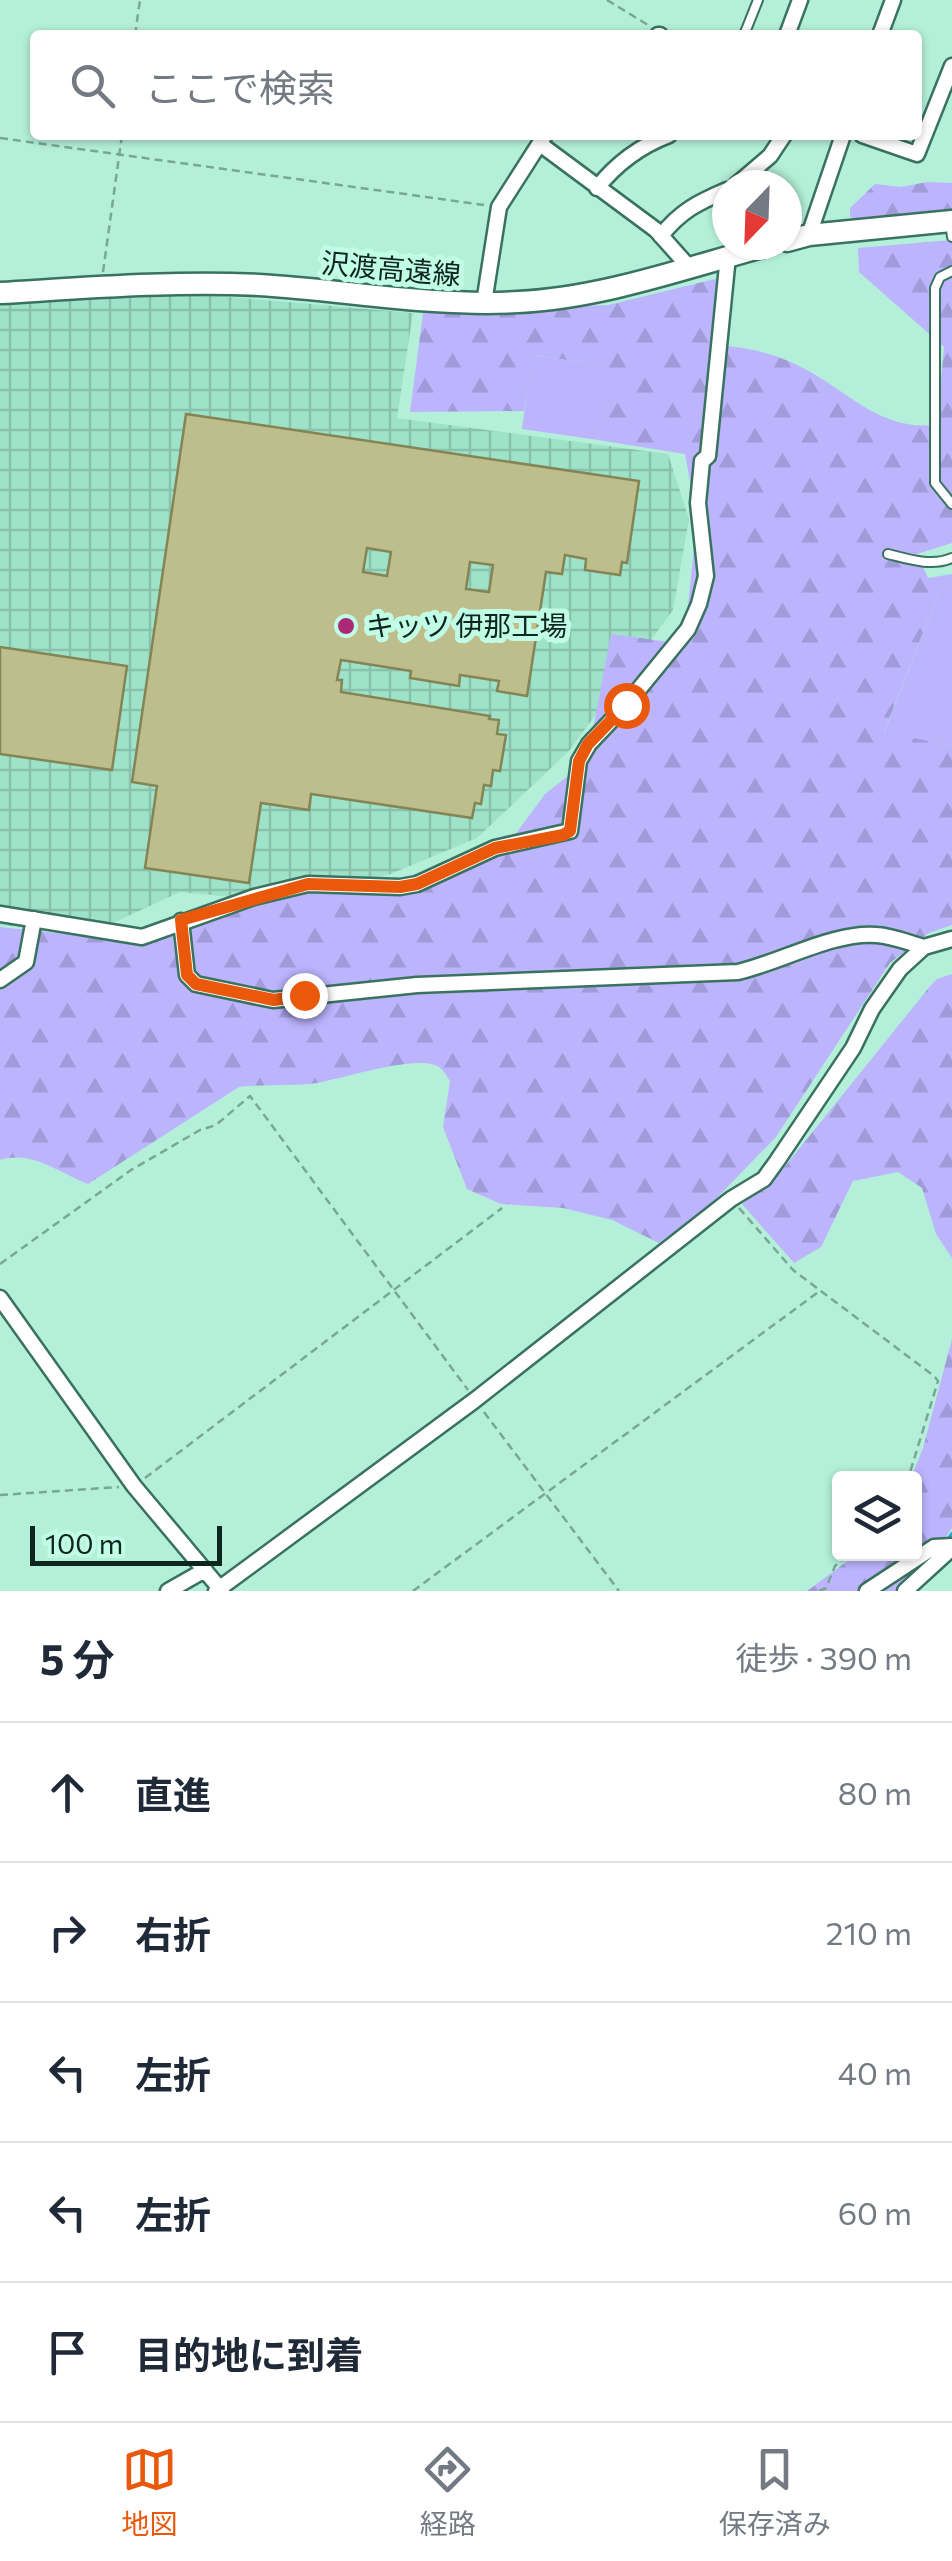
<!DOCTYPE html>
<html lang="ja">
<head>
<meta charset="utf-8">
<style>
  :root { --surface:#fff; --page:#f6f6f7; --text:#1f2937; --muted:#747a83; --line:#e0e1e3; --accent:#ea580c }
  body { margin:0; font-family:Commissioner,"Noto Sans JP",sans-serif; background:var(--page); color:var(--text) }
  .controls { position:absolute; right:30px; bottom:30px; display:grid; overflow:hidden; border-radius:10px; box-shadow:0 2px 8px #0004 }
  .controls button { width:90px; height:90px; display:grid; place-items:center; padding:0; border:0; border-bottom:2px solid var(--line); background:var(--surface); color:var(--text); font:50px sans-serif }
  .compass { position:absolute; left:712px; top:170px; width:90px; height:90px; border-radius:50%; background:var(--surface); box-shadow:0 2px 8px #0004; rotate:203deg }
  .scale { position:absolute; left:30px; bottom:25px; width:192px; box-sizing:border-box; padding-left:10px; border:5px solid #0e261e; border-top:0; font-size:28px; line-height:35px; white-space:nowrap; color:#0e261e; -webkit-text-stroke:8px #c1fde6; paint-order:stroke }
  .stop { position:absolute; width:30px; height:30px; margin:-22px; border:8px solid #ea580c; border-radius:50%; background:#fff }
  .stop.end { background:#ea580c; border-color:#fff; box-shadow:0 2px 10px #0008 }
  .list { margin:0; padding:0; list-style:none }
  h2 { display:flex; justify-content:space-between; align-items:center; height:130px; margin:0; padding:0 40px; font-size:42px }
  h2 small { font-size:32px; font-weight:400; color:var(--muted) }
  .list li { display:grid; grid-template-columns:65px 1fr auto; gap:30px; align-items:center; box-sizing:border-box; height:140px; padding:0 40px; border-top:2px solid var(--line) }
  .list b { display:block; font-size:38px; white-space:nowrap }
  .list em { font-size:32px; font-style:normal; color:var(--muted) }
  .icon { flex:none; width:55px; height:55px; fill:none; stroke:currentColor; stroke-width:2; stroke-linecap:round; stroke-linejoin:round }
  .map { position:relative; flex:none; width:952px; height:1591px; overflow:hidden }
  .search { position:absolute; background:var(--surface); box-shadow:0 2px 8px #0004; left:30px; right:30px; top:30px; height:110px; display:flex; align-items:center; gap:25px; box-sizing:border-box; padding:0 35px; border-radius:10px; color:var(--muted); font-size:38px }
  .sheet { height:830px; background:var(--surface) }
  nav { display:flex; justify-content:space-around; align-items:center; box-sizing:border-box; height:140px; border-top:2px solid var(--line); background:var(--surface); font-size:28px; color:var(--muted) }
  nav a { display:grid; justify-items:center; gap:5px }
  nav .on { color:var(--accent) }
  .map>svg:first-child { display:block }
</style>
</head>
<body>
<div class="map">
<svg width="952" height="1591" viewBox="0 0 952 1591">
  <defs>
    <pattern id="industrial-grid" width="8" height="8" patternUnits="userSpaceOnUse" patternTransform="scale(2.5)"><rect width="8" height="8" fill="#9fe2ca"/><path d="M0 4h8M4 0v8" fill="none" stroke="#88c2ad"/></pattern>
    <pattern id="forest-firs" width="22" height="20" patternUnits="userSpaceOnUse" patternTransform="scale(2.5)"><rect width="22" height="20" fill="#bdb4fe"/><path d="M5 1l3.5 6h-7zM16 11l3.5 6h-7z" fill="#a19bd9"/></pattern>
  </defs>
  <rect width="100%" height="100%" fill="#b4f0d9"/>
  <path fill="url(#industrial-grid)" d="M197,294L413,313L397,418L668,454L689,519L673,610L569,751L477,838L388,875L275,901L180,892L87,935L0,925V305Z"/>
  <path fill="#bdb4fe" d="M532,355L608,366L598,440L522,429Z
    M952,578V746L884,733L941,587Z"/>
  <path fill="url(#forest-firs)" d="M927,182L952,183V213L865,221L850,217V208L875,184L901,187Z
    M952,240V543L917,554L928,578L952,574V578L941,587L884,732L952,746V925L929,933L890,963L776,1137L710,1205L659,1243L612,1220L563,1208L501,1204L467,1189L443,1127L450,1081C446,1075 442,1067 435,1065C408,1056 340,1080 310,1084C287,1086 263,1084 239,1087L88,1184C59,1173 32,1150 0,1160V927L144,942L250,903L303,890L360,889L503,851L545,794L587,761L611,634L684,644L697,519L685,454L598,440L607,366L533,355L524,411L410,412L423,313L608,305L719,278L712,345C747,347 771,352 803,368C850,392 879,431 937,425L944,347L859,272L858,248Z
    M952,974V1258L936,1234L922,1188L898,1172L853,1181L821,1247L794,1263L742,1204L774,1180L931,985L937,979Z
    M952,1339V1528L930,1561L895,1591H807L857,1554H914V1479L911,1478L923,1448Z"/>
  <g fill="none" stroke-linecap="round" stroke-linejoin="round">
    <path stroke="#2da4d2" stroke-width="4" d="M950,1537L952,1534"/>
  </g>
  <path fill="#bdbe8b" stroke="#848554" stroke-width="2.5" fill-rule="evenodd" d="M186,414L639,481L627,563L622,562L620,575L585,570L586,559L565,555L562,574L546,572L527,696L497,691L499,681L460,675L459,686L410,678L411,671L341,660L337,680H342L341,692L490,716L489,719L499,720L497,734L506,735L500,771L493,770L491,786L484,785L481,804L475,803L472,818L311,794L309,810L261,803L249,883L145,868L157,786L132,782ZM367,548L391,552L387,576L363,572ZM470,562L493,565L489,592L466,589Z
    M0,647L127,666L112,770L0,754Z"/>
  <g fill="none" stroke-linecap="round" stroke-linejoin="round">
    <defs>
      <path id="lane" d="M744,35L758,0
        M950,222L952,237
        M952,271L940,277L935,288V483L952,504
        M888,554C908,559 932,567 952,558"/>
      <path id="street" d="M658,35H660
        M787,35L800,0
        M880,35L893,0
        M862,135L917,154L952,66
        M540,144L656,230L688,266
        M736,185L770,156L784,135
        M597,188C616,164 640,146 669,135
        M809,235L843,135
        M661,236C680,211 699,202 727,190
        M484,303L499,207L545,135
        M0,914L142,937L254,897L308,884L400,887L417,884L495,848L570,831L579,761L589,744L626,705L688,629L699,604L706,576L698,503L702,461L708,456L728,256
        M181,921L187,975L196,984L273,1000L417,985L738,972C781,962 835,931 877,935C893,936 909,943 924,947
        M0,980L26,962L34,919
        M0,1298L134,1486L222,1591
        M168,1591L205,1570
        M216,1591L475,1400L731,1199L764,1179L777,1161L853,1048L872,1009L900,969L924,947L952,939
        M867,1591L934,1547L952,1546
        M905,1591L952,1548"/>
      <path id="secondary" d="M787,241L809,235L952,221
        M0,293C86,288 173,281 259,285C345,290 431,307 518,302C603,298 688,267 770,245"/>
    </defs>
    <use href="#lane" stroke="#39725f" stroke-width="12"/>
    <use href="#street" stroke="#39725f" stroke-width="19"/>
    <use href="#secondary" stroke="#39725f" stroke-width="25"/>
    <path stroke="#78a796" stroke-width="2.5" stroke-dasharray="8 5" stroke-linecap="butt" d="M607,0L648,25
      M135,35L140,0
      M0,138L484,205
      M787,220L800,218
      M103,272L122,135
      M739,1208L793,1270L934,1376L938,1381L908,1479
      M0,1264L131,1170L200,1130L216,1125L250,1096L468,1390
      M484,1412L619,1591
      M145,1478L502,1208
      M0,1495L119,1487
      M413,1591L821,1290
      M819,1591L826,1588L835,1566L849,1554"/>
    <use href="#lane" stroke="#fff" stroke-width="8"/>
    <use href="#street" stroke="#fff" stroke-width="14"/>
    <use href="#secondary" stroke="#fff" stroke-width="20"/>
  </g>
  <g fill="none" stroke-linecap="round" stroke-linejoin="round">
    <path stroke="#ea580c" stroke-width="12" d="M304,995L274,1000L196,984L187,975L181,920L308,884L400,887L417,884L495,848L563,835L570,831L579,761L588,744L626,705"/>
  </g>
  <circle fill="#ab2976" stroke="#c1fde6" stroke-width="4" cx="346" cy="626" r="10"/>
  <g text-anchor="middle" stroke-width="10" stroke-linejoin="round" paint-order="stroke">
    <g font-size="28" fill="#0e261e" stroke="#c1fde6">
      <text transform="translate(391 269) rotate(5)" y="10">沢渡高遠線</text>
    </g>
    <g font-size="28" fill="#0e261e" stroke="#c1fde6" text-anchor="start">
      <text x="366" y="636">キッツ 伊那工場</text>
    </g>
  </g>
</svg>
<div class="controls">
<button><svg class="icon" aria-label="layers" viewBox="0 0 24 24"><path d="M12 4l9 5-9 5-9-5zM3 14l9 5 9-5"/></svg></button>
</div>
<svg class="compass" viewBox="-18 -18 36 36"><path d="M0-13l5 13h-10z" fill="#e53935"/><path d="M0 13l5-13h-10z" fill="#747a83"/></svg>
<div class="scale">100 m</div>
<div class="stop" style="left:626px;top:705px"></div>
<div class="stop end" style="left:304px;top:995px"></div>
<div class="search"><svg class="icon" aria-label="search" viewBox="0 0 24 24"><circle cx="10" cy="10" r="6"/><path d="M15 15l6 6"/></svg>ここで検索</div>
</div>
<section class="sheet">
<h2>5 分<small>徒歩 · 390 m</small></h2>
<ul class="list">
<li><svg class="icon" aria-label="ahead" viewBox="0 0 24 24"><path d="M12 20V5M6 11l6-6 6 6"/></svg><div><b>直進</b></div><em>80 m</em></li>
<li><svg class="icon" aria-label="right" viewBox="0 0 24 24"><path d="M7 20v-9h11M14 6l5 5-5 5"/></svg><div><b>右折</b></div><em>210 m</em></li>
<li><svg class="icon" aria-label="left" viewBox="0 0 24 24"><path d="M17 20v-9H6M10 6l-5 5 5 5"/></svg><div><b>左折</b></div><em>40 m</em></li>
<li><svg class="icon" aria-label="left" viewBox="0 0 24 24"><path d="M17 20v-9H6M10 6l-5 5 5 5"/></svg><div><b>左折</b></div><em>60 m</em></li>
<li><svg class="icon" aria-label="arrive" viewBox="0 0 24 24"><path d="M6 21V4h12l-3 4 3 4H6"/></svg><div><b>目的地に到着</b></div></li>
</ul>
</section>
<nav>
<a class="on"><svg class="icon" aria-label="map" viewBox="0 0 24 24"><path d="M3 6l6-2 6 2 6-2v14l-6 2-6-2-6 2zM9 4v14M15 6v14"/></svg>地図</a>
<a><svg class="icon" aria-label="directions" viewBox="0 0 24 24"><path d="M12 3l9 9-9 9-9-9zM9 14v-3h6M13 9l2 2-2 2"/></svg>経路</a>
<a><svg class="icon" aria-label="saved" viewBox="0 0 24 24"><path d="M7 4h10v16l-5-4-5 4z"/></svg>保存済み</a>
</nav>
</body>
</html>
